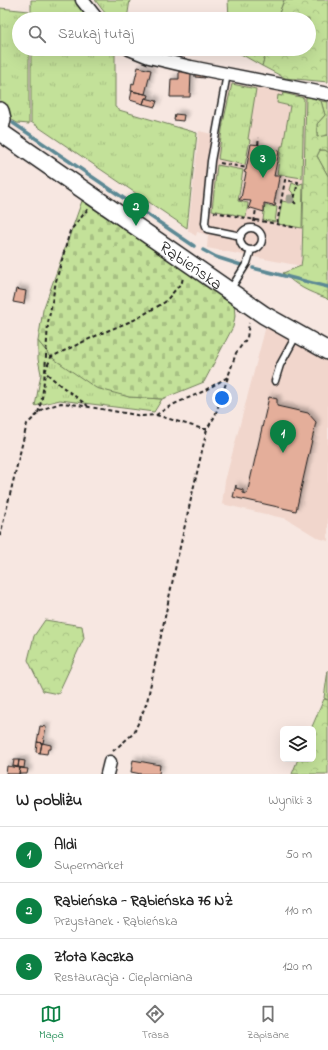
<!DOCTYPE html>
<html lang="pl">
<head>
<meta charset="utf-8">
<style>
  :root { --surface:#fff; --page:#f2f2f2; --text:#222; --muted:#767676; --line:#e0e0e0; --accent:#0b8043 }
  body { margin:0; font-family:"Indie Flower",sans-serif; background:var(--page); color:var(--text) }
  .controls { position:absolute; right:12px; bottom:12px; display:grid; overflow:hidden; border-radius:6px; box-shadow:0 4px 16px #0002 }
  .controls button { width:36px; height:36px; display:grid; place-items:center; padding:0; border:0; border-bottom:1px solid var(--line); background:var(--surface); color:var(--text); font:20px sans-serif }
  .you { position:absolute; left:222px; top:398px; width:14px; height:14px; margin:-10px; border:3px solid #fff; border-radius:50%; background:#1a73e8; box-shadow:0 0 0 6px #1a73e833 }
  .badge { display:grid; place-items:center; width:26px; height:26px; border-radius:50%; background:var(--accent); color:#fff; font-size:13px; font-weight:700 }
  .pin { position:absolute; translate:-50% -33px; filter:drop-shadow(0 1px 2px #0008) }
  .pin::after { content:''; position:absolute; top:21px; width:14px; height:12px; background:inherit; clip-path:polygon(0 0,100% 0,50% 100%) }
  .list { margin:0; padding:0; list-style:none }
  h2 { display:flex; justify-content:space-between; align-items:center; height:52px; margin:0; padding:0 16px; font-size:17px }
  h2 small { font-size:13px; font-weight:400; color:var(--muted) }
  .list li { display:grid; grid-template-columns:26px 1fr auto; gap:12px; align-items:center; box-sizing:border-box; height:56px; padding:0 16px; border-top:1px solid var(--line) }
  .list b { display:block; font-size:15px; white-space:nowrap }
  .list p { margin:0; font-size:13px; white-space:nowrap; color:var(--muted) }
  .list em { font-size:13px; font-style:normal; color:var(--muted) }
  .icon { flex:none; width:22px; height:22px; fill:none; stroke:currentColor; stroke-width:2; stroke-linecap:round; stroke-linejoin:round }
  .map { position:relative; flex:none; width:328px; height:774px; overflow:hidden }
  .search { position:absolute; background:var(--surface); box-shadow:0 4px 16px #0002; left:12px; right:12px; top:12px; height:44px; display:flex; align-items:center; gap:10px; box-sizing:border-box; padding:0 14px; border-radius:22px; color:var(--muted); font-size:15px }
  .sheet { height:220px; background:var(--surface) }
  nav { display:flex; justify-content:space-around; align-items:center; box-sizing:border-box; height:56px; border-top:1px solid var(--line); background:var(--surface); font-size:11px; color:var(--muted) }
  nav a { display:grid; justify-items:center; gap:2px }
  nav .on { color:var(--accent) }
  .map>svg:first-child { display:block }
</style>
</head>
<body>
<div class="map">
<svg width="328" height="774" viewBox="0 0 328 774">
  <defs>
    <pattern id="grass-tufts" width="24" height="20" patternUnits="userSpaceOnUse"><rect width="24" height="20" fill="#c3e199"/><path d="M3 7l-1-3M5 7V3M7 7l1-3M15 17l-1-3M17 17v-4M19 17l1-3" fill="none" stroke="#a7c083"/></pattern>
    <pattern id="forest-crowns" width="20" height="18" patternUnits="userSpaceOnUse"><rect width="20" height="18" fill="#c3e199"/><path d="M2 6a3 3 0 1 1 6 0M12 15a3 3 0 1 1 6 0" fill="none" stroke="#a7c083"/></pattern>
    <pattern id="cemetery-stones" width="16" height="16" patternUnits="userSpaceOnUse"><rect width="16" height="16" fill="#c3e199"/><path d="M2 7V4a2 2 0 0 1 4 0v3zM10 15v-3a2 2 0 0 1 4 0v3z" fill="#a7c083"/></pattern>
    <filter id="shadow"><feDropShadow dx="3.5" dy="-3.5" stdDeviation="2" flood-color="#0004"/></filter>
  </defs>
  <rect width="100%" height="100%" fill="#f7e7e1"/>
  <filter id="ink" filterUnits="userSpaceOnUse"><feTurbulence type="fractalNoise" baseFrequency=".025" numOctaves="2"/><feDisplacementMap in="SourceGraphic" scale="8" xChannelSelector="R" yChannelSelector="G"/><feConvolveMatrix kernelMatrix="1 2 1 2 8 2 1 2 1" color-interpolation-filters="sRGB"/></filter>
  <g filter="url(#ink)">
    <path fill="#f1d6cc" d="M230,83L306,96L301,266L207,248L208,235L197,232L196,236L188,231L199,131L220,136Z
      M266,326L328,361V541L318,538L287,519L222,504L225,481Z"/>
    <path fill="url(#grass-tufts)" stroke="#707e5a" d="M31,0H75L89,19H31Z
      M95,0H130L127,19H122L105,13Z
      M228,0H284L277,19H229Z
      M0,8L29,11V19H19V49H29V124L17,123L0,112Z
      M31,49H115V107L119,110L197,133L187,228L31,122Z
      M232,49H267L262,66Z
      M232,84L256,89L248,139L250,140L245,165L218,159L223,123Z
      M283,93L304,98L302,178L277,174L281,146H283L290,106L277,103L278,95L282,96Z
      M321,101L328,102V135L317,138V124L325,115Z
      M320,150H325L328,152V176L317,156Z
      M217,165L243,170L238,201L248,203L246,217L212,210Z
      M265,205L277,207L275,222L263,220Z
      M38,341L51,357L129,397L162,399L154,412L60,400L35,406L41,374L38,359Z
      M328,670V700L324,698Z"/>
    <path fill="url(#forest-crowns)" stroke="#707e5a" d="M284,0H328V82L285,78L262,66L267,49H309V19H277Z
      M306,96L321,101L325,115L317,124V137L328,135V152L325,150H320L317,156L328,176V300L326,298C307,291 298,287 283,273L301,266L302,259Z
      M45,620L82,626L84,638L58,694L43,691L28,660L34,636Z
      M324,699L328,700V774H292L298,759H313V729H311Z"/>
    <path fill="url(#cemetery-stones)" stroke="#707e5a" d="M82,201L234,304L235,316L233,327L204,382L162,399L129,397L96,388L51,357L38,341L43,310Z"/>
    <path fill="#c3e199" stroke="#707e5a" d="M292,183L297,185L303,183L302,228L278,224L282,201L287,202L289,198L293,194L292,192L290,190Z"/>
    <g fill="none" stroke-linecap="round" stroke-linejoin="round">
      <path stroke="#5c8995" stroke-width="3.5" d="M13,123L194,246
        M203,250L216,257L241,265
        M253,268L328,287"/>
    </g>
    <path fill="#e4ae9a" stroke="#1c1c1c" filter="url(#shadow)" d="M138,67L151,70L145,94L131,91L132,83L134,84Z
      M179,69L187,70V73H191L190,97H170L171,79H179Z
      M195,73L206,74L205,78L195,77Z
      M132,91L149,95L148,98H145L143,104L130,100Z
      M145,98L157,101L155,107L143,104Z
      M175,114L184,115L183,121L174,120Z
      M251,144L260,145V148L279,151L274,176H281L280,178H279L274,204H276L275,206H273V205L264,203V212L251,208L250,209H248L251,201L239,200L240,198H241L246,173L244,172L245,170H246Z
      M16,289L26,291L24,304L13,302Z
      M269,397L277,399V406L308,413L316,422L296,511L233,497L236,485V488L243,490V493L247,494Z
      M40,726L46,727L43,743L37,742Z
      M37,742L42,743L40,753L36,752Z
      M42,743L51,745V749H48L47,754L40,753Z
      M14,760H19L18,767L13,766Z
      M19,760L25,761L24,768L18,767Z
      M133,760L160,765L159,774H141L131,772Z
      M7,766L20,768L19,774H6Z
      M20,768L28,769L27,774H19Z"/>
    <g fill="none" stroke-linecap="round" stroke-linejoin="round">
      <defs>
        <path id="lane" d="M227,74L211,161L205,223L207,229L241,236
          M240 239a11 11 0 1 1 22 0a11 11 0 1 1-22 0Z
          M230,290L247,263L251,250
          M275,381L280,365L297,334"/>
        <path id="street" d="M82,0L97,19
          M129,49L149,57L191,67L328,94
          M107,774L110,762"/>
        <g id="secondary">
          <path d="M0,111L2,119L0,128"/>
          <path id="s1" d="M0,132L264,315L328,351"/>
        </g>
      </defs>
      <use href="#lane" stroke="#1c1c1c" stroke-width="9"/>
      <use href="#street" stroke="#1c1c1c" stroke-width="15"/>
      <use href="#secondary" stroke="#1c1c1c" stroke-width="20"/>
      <path stroke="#1c1c1c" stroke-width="2" stroke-dasharray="4 3" stroke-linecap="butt" d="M258,145L259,138
        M220,163L247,168
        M88,209L70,231L56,281L48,323L45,372L60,385L88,406
        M214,212L297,228
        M277,224L285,180L298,182L294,200V202L297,205
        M253,229L256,209
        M38,413L42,398L45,372L51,357L102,333L134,320L165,302L182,282L183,277
        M156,415L203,429H207L215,416L236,353L247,338L249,323
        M0,536L27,424L43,409L61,403L72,404L142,416L156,415L172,405L202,392L228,377
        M113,751L134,733L147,702L177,560L207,429"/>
      <use href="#lane" stroke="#fff" stroke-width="6"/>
      <use href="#street" stroke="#fff" stroke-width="12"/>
      <use href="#secondary" stroke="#fff" stroke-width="17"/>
    </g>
    <circle fill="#9e9d8d" cx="290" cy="199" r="4.5"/>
  </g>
  <g text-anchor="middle" stroke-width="4" stroke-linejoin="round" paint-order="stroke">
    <g font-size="17" fill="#1c1c1c" stroke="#fff">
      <text dy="6" stroke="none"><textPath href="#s1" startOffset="233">Rąbieńska</textPath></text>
    </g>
  </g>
</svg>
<div class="controls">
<button><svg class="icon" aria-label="layers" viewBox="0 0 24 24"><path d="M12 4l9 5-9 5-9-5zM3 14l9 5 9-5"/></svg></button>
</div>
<div class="you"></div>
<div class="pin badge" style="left:283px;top:453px">1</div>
<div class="pin badge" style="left:136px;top:226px">2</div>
<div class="pin badge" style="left:263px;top:178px">3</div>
<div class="search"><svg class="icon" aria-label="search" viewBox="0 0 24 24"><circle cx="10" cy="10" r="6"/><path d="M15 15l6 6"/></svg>Szukaj tutaj</div>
</div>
<section class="sheet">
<h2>W pobliżu<small>Wyniki: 3</small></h2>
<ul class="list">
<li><span class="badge">1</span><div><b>Aldi</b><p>Supermarket</p></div><em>50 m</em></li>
<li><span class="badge">2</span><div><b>Rąbieńska - Rąbieńska 76 NŻ</b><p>Przystanek · Rąbieńska</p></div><em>110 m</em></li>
<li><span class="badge">3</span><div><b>Złota Kaczka</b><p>Restauracja · Cieplarniana</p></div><em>120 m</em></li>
</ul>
</section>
<nav>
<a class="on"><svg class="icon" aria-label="map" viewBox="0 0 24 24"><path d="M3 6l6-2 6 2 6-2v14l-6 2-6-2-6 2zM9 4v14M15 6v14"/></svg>Mapa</a>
<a><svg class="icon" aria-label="directions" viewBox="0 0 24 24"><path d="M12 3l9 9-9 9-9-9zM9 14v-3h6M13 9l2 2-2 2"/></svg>Trasa</a>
<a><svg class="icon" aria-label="saved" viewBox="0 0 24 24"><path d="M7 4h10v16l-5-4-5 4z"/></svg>Zapisane</a>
</nav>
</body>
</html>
